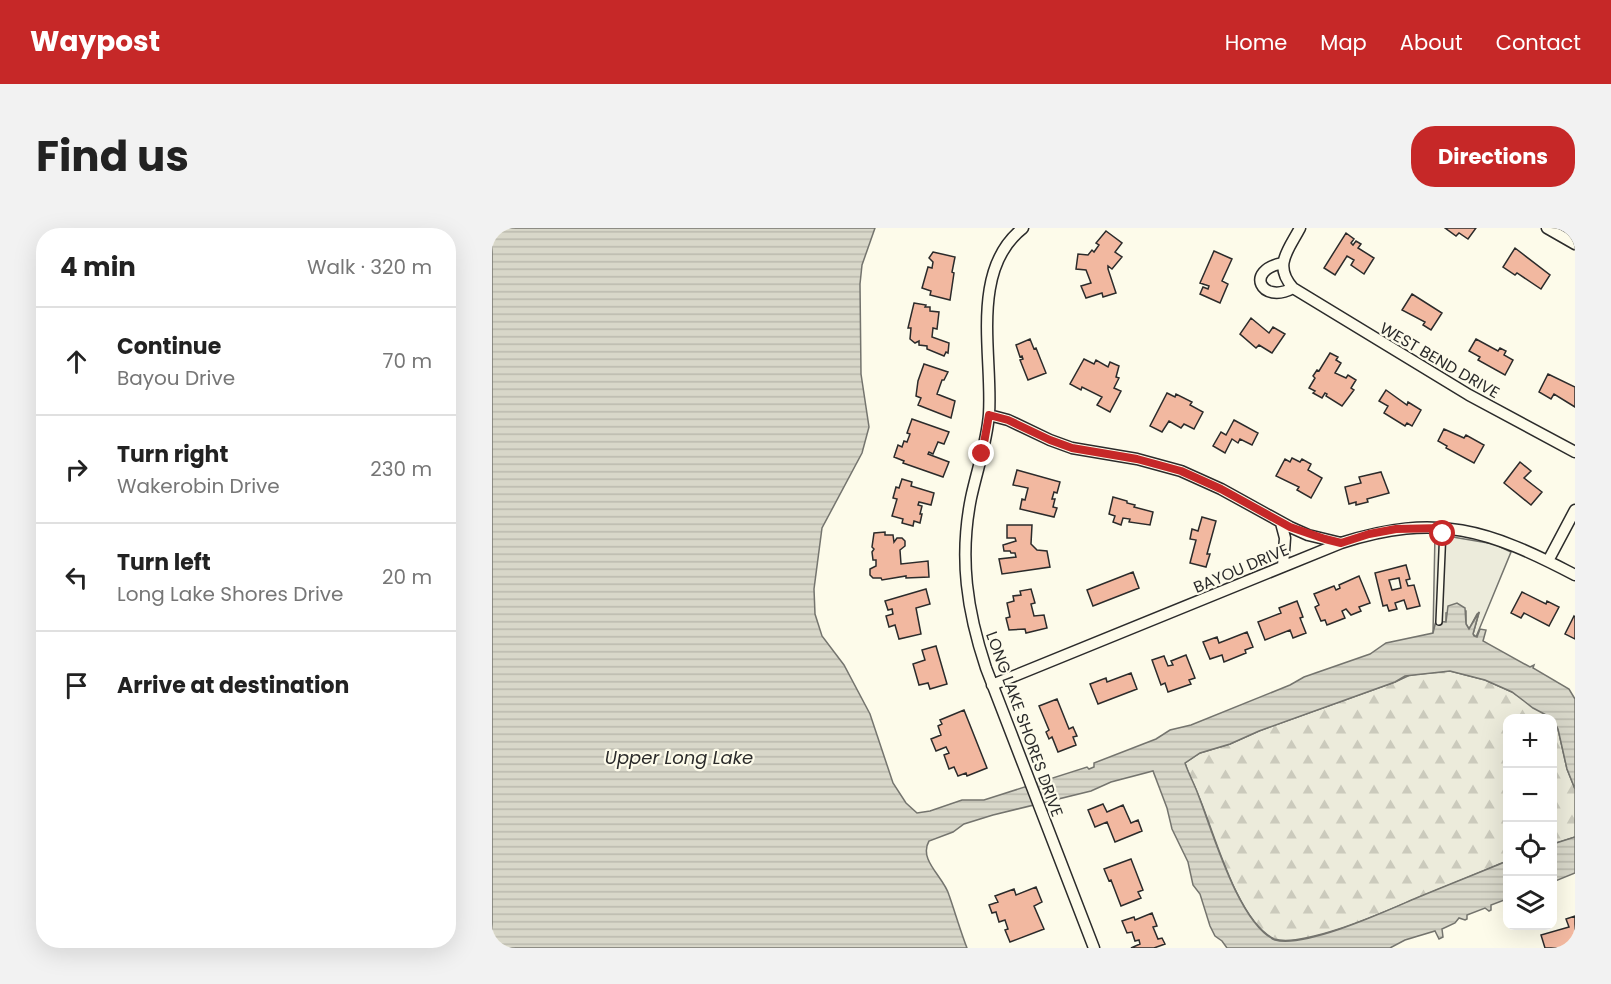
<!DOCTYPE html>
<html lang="en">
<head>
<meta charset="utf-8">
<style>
  :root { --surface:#fff; --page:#f2f2f2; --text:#222; --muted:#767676; --line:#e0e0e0; --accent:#c62828 }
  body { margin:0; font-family:Poppins,sans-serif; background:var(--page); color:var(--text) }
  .controls { position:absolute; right:18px; bottom:18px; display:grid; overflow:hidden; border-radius:12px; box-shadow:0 6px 24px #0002 }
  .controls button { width:54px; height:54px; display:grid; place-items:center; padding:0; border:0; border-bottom:2px solid var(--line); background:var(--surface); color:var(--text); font:30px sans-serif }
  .stop { position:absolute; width:18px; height:18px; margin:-14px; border:4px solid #c62828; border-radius:50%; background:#fff }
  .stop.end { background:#c62828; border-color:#fff; box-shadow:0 2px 6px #0008 }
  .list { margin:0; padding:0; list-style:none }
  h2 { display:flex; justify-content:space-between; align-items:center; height:78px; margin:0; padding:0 24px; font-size:26px }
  h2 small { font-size:20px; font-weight:400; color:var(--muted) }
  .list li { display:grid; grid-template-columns:39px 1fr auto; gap:18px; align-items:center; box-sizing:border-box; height:108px; padding:0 24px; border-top:2px solid var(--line) }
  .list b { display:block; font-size:22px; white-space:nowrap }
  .list p { margin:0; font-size:20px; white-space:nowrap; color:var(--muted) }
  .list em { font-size:20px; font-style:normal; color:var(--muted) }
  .icon { flex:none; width:33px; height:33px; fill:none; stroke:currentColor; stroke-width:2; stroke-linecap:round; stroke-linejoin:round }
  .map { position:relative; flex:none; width:1083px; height:720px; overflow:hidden; border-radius:24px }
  header { display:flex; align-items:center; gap:36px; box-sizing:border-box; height:84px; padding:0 30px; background:var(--accent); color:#fff }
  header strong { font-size:28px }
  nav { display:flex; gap:33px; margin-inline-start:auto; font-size:21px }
  .intro { display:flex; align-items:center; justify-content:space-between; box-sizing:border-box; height:144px; padding:0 36px }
  h1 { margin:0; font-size:42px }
  .button { padding:15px 27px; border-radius:24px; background:var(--accent); color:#fff; font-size:21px; font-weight:700 }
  main { display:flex; gap:36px; padding:0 36px }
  aside { flex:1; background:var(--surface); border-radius:24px; box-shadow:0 6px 24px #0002 }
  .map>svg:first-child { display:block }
</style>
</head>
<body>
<header>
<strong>Waypost</strong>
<nav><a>Home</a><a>Map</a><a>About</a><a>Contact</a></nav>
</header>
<div class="intro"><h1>Find us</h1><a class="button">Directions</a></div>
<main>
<aside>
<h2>4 min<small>Walk · 320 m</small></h2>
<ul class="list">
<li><svg class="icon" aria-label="ahead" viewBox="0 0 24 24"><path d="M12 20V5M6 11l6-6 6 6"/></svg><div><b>Continue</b><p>Bayou Drive</p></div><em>70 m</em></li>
<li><svg class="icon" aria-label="right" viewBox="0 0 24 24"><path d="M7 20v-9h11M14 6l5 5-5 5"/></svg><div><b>Turn right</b><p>Wakerobin Drive</p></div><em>230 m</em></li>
<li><svg class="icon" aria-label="left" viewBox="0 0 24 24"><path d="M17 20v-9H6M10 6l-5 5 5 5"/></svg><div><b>Turn left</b><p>Long Lake Shores Drive</p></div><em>20 m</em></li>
<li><svg class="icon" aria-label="arrive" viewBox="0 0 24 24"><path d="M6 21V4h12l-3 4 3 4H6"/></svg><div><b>Arrive at destination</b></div></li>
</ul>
</aside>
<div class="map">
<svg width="1083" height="720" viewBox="0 0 1083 720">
  <defs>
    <pattern id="forest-firs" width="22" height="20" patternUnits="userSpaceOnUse" patternTransform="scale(1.5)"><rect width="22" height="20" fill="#ecebdb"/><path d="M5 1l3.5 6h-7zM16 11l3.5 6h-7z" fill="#cbcabc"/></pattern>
    <pattern id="water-rules" width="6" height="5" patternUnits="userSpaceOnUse" patternTransform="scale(1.5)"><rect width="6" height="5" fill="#d8d7c9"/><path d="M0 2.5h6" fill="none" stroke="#bab9ad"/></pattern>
  </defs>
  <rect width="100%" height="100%" fill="#fdfbea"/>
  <path fill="url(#forest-firs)" stroke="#74746e" stroke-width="1.5" d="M958,443L993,452L1020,464L1059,490H1016L1015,633C985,646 954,658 923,671C892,684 812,720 782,711C744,692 722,602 705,564C701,554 696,546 693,535L708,525L738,516L767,503L903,454L918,447Z
    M1061,492L1066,501L1075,541L1083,561V609L1061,616Z"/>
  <path fill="#ecebdb" stroke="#74746e" stroke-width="1.5" d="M943,306L1002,316L1019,324L984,409L981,406L987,385L985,386L977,401L974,396V383L954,385V394H944L941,405Z"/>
  <path fill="url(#water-rules)" stroke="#74746e" stroke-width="1.5" d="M0,0H383L370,37L368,56L369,146L377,199L370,225L330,300L322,361L323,386L330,408L352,437L378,486L401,555L414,575L425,585L438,583L470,572H492L595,539L597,541L602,539V535L664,511L678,502L699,497L798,457L812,449L878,426L894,415L941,405L944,393L954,394L956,378L965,375L973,380L974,396L977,401L987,384L981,406L982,408L985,409L988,401L994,402L991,413L1038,439L1042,437L1041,440L1077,461L1083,471V561L1075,541L1066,501L1060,490L1041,480L1020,464L993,452L958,443L913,448L903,454L767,503L738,516L708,525L693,535C697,547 703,557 707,569C721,605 747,696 783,712C814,720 892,684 922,671C953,658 984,646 1015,633V671L999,677V682L997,683L993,680L975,687V691L973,692L967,690L963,695L950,701L951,709L947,711L943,703L913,712L898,720H735L730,713L723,708L718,698L708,666L701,657L696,634L680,601L675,580L661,543L619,554L599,563L501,587L472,596L461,604L437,613C426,632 452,649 457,667C463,684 468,702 475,720H0Z
    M1083,609V645L1061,654V616Z"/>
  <path fill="#f2b8a0" stroke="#2b2b2b" stroke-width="1.5" fill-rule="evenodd" d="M953,0H984L976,11L967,5L964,8Z
    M614,3L630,15L623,24L630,29L620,41L616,38V41L624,65L611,69L610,65L594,70L589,58L599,55L594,42L584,41L586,26L596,27L600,22L602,24L607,17L604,15Z
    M854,5L862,11L859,15L861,17L864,13L869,16L866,20L882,30L872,46L859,37L862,32L855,28L843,47L832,40Z
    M1023,20L1058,47L1049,61L1025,45L1023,47L1011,39Z
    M722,23L740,31L730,53L736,56L728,75L708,66L711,59L716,61L717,58L708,55Z
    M441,24L463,29L460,44L462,45L458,72L438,67L439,63L430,60L436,39L440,40L441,34L437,30Z
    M920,66L950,85L939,102L931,97L933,94L910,82Z
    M422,75L434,77L433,79H438V83L447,84L445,101L441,100L440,109L457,115L456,125L454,124L452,128L435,121V118L427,117V113L423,115L418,111L419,100H416Z
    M759,90L777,105L781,99L793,106L780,125L767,117L764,120L748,106Z
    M538,111L542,121L544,120L554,145L536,152L528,132L531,131L530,128L528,129L524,117Z
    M984,111L1006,123L1008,120L1014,123L1012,127L1021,132L1013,147L986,132L988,129L977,123Z
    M838,125L846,129L844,132L849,135L843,145L854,150L856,147L864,152L859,160L862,162L850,178L834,168L835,166L833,165L830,170L821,165L823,163L817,160L823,150L821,148L825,142L827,143Z
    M592,131L602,136L604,132L616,139L618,134L627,138L624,149L627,150L622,160L629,163L618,184L605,177L610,169L590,159L589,162L578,156Z
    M432,136L456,144L452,152H450L445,166L463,173L459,190L426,177L429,170L424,168L426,153Z
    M1056,146L1083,159V179L1062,166L1059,171L1047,164Z
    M894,162L915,177L916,174L929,182L920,198L915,195L913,198L892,185L896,178L887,173Z
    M675,165L683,169L684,166L700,174L698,177L711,184L702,201L692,196L689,200L677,193L670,204L658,198Z
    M420,191L457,204L452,216L446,214L441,226L437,224L436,226L457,234L451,249L411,235L412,233L402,229L406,217L410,219L412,213L415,214L418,206L415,205Z
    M742,192L766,205L760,217L748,211L746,215L740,211L733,225L721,218L729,204L734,207Z
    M952,201L972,210L974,207L992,217L982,235L954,220L955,218L946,213Z
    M800,230L808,234L810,231L819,236L816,242L830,250L819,270L805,262L807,259L784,248L793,231L798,234Z
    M1028,234L1039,243L1032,250L1050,264L1039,277L1012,255Z
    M525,242L568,254L565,265L562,264L560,271H563L561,279L565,280L562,289L528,281L530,271L533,272L536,260L521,257Z
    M889,244L897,265L875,271L876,274L864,277V274L857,276L853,259L869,255L867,249Z
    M410,251L420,254L419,258L442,265L439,277L427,274L426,277L430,278L428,286H430L428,295L422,293L421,298L410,295L411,291L400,288L405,271L401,270L404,259L407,260Z
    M621,269L635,273V275L643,277L642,279L661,284L658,297L637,294L638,291L631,290L629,297L621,294L623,288L617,286Z
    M710,289L724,293L715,326H718L714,339L698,335L704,312L698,311L700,301L706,303Z
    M515,297H540L539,316L545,322L555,323L558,339L510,346L507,331L524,329L523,325H519L518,323H512L511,317L524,313L523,310H515Z
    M393,304V307H401L402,314L405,310H410L413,313V318L408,322L409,336L436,333L437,349L414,350V348L390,352L389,350H381L378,347V341L384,338V332H381L380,324L382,321L380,319L382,305Z
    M914,337L918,351L914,352L916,358L922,357L928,378L915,381L912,372L903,375L905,381L897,383L895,377L891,378L883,345ZM907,350L909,360L900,362L897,352Z
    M641,344L647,360L601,378L595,362Z
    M867,348L878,375L867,379L869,383L859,387L854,381L850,383L853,390L835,397L833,392L829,393L823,379L827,377L822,366L842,358L844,362L848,360L847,357Z
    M434,361L438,376L424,380L429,406L407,411L403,397L397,399L394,388L401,386L400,381L396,382L393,373Z
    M539,361L543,375L539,376L542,388L552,387L555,400L534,405L533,401L517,402L514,390L518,389L515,375L522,373L521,368L529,367L528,363Z
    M1030,364L1054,376L1055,373L1067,379L1057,398L1032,385L1029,390L1019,385Z
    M805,373L811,389L808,390L814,405L801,410L798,402L773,412L766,394L789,385L787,380Z
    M1082,388L1083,389V411L1073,406Z
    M755,404L761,419L753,422L754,425L732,434L730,427L718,431L711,414L725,409L727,415Z
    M444,418L455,456L438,461L436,455L427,457L421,436L433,432L430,422Z
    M694,427L703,450L697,452L699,456L676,464L673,455L669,457L660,432L672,428L676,438L681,437L679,433Z
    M639,445L645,461L606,476L598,456L614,450L615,454Z
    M565,471L577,501L581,499L585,508L581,509L584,517L566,524L560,509L557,511L554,504L557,502L547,478Z
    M472,482L495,540L475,548L474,545L466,548L462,539L457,541L452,527L457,525L454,519L444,523L439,511L449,507L446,498L450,496L448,492Z
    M611,576L615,584L631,577L639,595L646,592L650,603L623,614L615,594L603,599L596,582Z
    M639,631L651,662L646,664L649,670L629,678L619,652L617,653L612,641Z
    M544,659L550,674L542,678L552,701L518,714L513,702L516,701L513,692L507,694L504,684L500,685L497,677L506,674L503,668L522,661L524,667Z
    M660,685L665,698L661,699L666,711L670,710L673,716L662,720H639L648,716L647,712L643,713L640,704L635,705L630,693L642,689L643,692Z
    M1083,688V720H1053L1049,707L1077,699L1074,691Z"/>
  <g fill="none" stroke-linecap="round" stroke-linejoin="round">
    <defs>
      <path id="service" d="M947,394L951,301"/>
      <path id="minor" d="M531,0C477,42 501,128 497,186C495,214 485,242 479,270C467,330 475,383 494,440L602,720
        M808,0C796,23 781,37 801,60L977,167L1083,224
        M1055,0L1083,16
        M791,35C752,42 769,77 801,60
        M497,187L516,192L558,212L580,220L645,231L689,243L729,261L798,299L816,307L849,315
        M789,295L793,310L791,338
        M1056,333L1083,282
        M500,457L849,315C945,284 997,302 1083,347"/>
    </defs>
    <use href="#service" stroke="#2b2b2b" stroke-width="8"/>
    <use href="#minor" stroke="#2b2b2b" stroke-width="13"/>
    <use href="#service" stroke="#fdfbea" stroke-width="5"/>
    <use href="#minor" stroke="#fdfbea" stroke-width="10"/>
  </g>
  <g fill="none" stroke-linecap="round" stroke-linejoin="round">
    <path stroke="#c62828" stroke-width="8" d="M490,226L497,187L516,192L558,212L580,220L645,231L689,243L729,261L798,299L833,311L849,315L877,306L904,301L951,300V306"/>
  </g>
  <g text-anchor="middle" stroke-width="4.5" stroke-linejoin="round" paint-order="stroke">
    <g font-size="16" fill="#2b2b2b" stroke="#fdfbea">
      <text transform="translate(948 132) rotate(30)" y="6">WEST BEND DRIVE</text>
      <text transform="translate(749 340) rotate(-23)" y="6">BAYOU DRIVE</text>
      <text transform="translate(533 496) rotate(70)" y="6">LONG LAKE SHORES DRIVE</text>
    </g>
    <g font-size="18" font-style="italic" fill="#2b2b2b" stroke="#fdfbea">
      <text x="187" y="536">Upper Long Lake</text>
    </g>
  </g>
</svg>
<div class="controls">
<button>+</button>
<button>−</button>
<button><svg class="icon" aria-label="locate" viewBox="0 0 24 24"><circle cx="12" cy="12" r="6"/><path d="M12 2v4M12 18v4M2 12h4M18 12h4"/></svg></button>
<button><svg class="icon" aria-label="layers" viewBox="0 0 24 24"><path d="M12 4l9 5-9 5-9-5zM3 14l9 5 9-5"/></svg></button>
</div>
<div class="stop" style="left:951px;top:306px"></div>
<div class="stop end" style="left:490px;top:226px"></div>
</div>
</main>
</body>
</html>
